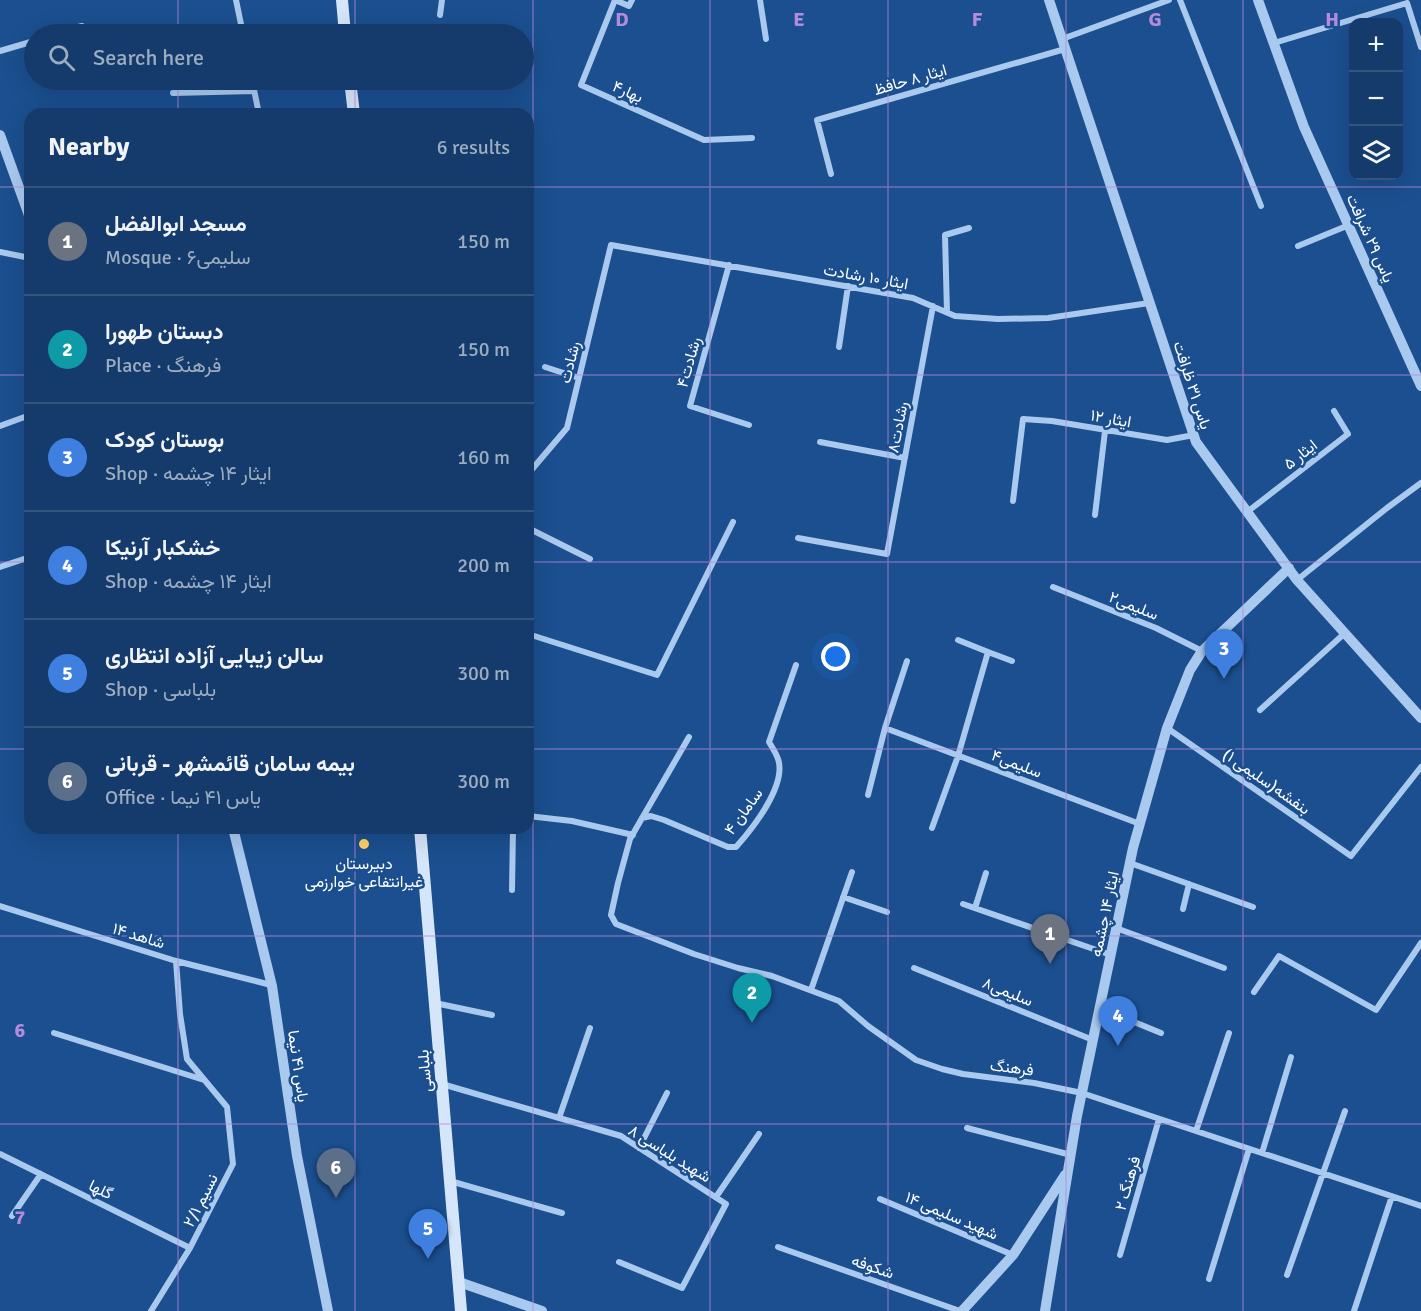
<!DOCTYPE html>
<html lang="en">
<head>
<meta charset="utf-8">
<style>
  :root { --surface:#143b6b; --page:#214673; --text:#f1f3f6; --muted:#9dadc1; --line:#33557e; --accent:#ea580c }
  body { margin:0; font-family:Signika,Vazirmatn,sans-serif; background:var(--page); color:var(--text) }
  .controls { position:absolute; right:18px; top:18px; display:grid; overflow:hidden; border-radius:12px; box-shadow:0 6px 24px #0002 }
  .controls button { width:54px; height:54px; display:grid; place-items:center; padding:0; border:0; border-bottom:2px solid var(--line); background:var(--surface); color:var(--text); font:30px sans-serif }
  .you { position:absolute; left:836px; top:657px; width:21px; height:21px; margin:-15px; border:4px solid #fff; border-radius:50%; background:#1a73e8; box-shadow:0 0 0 9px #1a73e833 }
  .badge { display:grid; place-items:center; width:39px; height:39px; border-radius:50%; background:var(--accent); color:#fff; font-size:20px; font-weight:700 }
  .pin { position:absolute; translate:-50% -50px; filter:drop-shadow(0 2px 3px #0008) }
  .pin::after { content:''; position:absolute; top:32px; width:21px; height:18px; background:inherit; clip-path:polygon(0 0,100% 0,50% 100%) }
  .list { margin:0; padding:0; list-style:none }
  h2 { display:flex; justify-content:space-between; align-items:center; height:78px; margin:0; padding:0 24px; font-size:26px }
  h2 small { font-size:20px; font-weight:400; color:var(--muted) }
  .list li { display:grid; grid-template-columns:39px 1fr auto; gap:18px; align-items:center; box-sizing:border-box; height:108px; padding:0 24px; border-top:2px solid var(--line) }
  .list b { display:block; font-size:22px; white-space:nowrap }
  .list p { margin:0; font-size:20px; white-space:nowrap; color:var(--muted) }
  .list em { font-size:20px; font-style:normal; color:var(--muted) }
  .icon { flex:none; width:33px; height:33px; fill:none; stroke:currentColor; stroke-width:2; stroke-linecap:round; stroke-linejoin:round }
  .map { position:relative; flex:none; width:1421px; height:1311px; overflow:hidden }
  .search { position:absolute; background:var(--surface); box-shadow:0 6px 24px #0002; left:24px; top:24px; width:510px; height:66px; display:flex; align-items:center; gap:15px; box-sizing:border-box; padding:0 21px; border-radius:33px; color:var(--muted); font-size:22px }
  .panel { position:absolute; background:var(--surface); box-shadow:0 6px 24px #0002; left:24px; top:108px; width:510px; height:726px; border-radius:18px }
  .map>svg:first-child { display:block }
</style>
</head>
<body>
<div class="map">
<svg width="1421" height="1311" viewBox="0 0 1421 1311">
  <rect width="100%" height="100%" fill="#1b4f8f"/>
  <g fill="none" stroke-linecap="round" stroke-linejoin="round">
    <path stroke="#a9c9ee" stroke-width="6" d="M236,0L243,34
      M615,0L581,85L704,140L752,138
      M615,0L629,6L632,0
      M760,0L766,39
      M1180,0L1261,206
      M440,15L442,0
      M54,34L82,26
      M1062,39L1169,0
      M1274,43L1407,3L1421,47
      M0,51L34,41
      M252,80L259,114
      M173,93L254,91
      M831,174L817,120L1065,49
      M1298,246L1349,225
      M0,252L30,258
      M729,265L690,406L749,425
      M947,312L945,235L969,228
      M839,347L848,286
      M545,367L579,378
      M0,426L30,415
      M820,442L905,458
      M528,474L567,428L611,245L913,298L955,316L998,319L1048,318L1149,303
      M1013,501L1023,419L1052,421L1167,440L1194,435
      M1247,512L1348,434L1334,411
      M1095,515L1105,431
      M528,528L590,559
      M798,538L887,554L933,306
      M0,567L30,557
      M1297,580L1387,508L1421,483
      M1053,587L1156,628L1202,651
      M528,634L657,675L733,522
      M958,640L988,652
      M1260,710L1345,633
      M885,728L1140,824
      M1167,728L1351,856L1421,767
      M689,737L630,839L618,883L611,915L616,924L694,954L738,968L772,976L839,1001L868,1026L916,1060L942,1069L963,1074L1034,1083L1082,1093L1421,1206
      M868,795L885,728L907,661
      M528,816L572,821L633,835
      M642,818L651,816L664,820L728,847H736C753,828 787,785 778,759C776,753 772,747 769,742L796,665
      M932,828L958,756L988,652L1012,661
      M1130,863L1253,907
      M512,890L513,828
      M843,897L887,912
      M963,904L1111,955
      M0,906L176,961L271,985
      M975,908L986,873
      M1183,909L1189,884
      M1116,928L1224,968
      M914,968L1093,1040
      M811,990L852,872
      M1254,992L1279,956L1376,1010L1421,943
      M435,1003L492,1015
      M1100,1008L1161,1033
      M54,1033L204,1080
      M442,1084L621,1136L726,1204L682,1288L619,1262
      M559,1118L590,1028
      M967,1128L1071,1155
      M1196,1131L1229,1033
      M639,1148L667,1093
      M1262,1153L1291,1057
      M0,1154L190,1248
      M450,1181L562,1213
      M716,1197L759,1134
      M880,1199L1013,1255
      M12,1216L41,1174
      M778,1247L960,1311
      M1120,1255L1159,1119
      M1287,1275L1345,1111
      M1209,1279L1249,1149
      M151,1311L190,1248L233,1164L227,1107L187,1059L180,1014L176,961
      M1354,1311L1392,1196"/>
    <path stroke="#a9c9ee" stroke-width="10" d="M1049,0L1196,442L1297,580L1421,718
      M1258,0L1304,127L1421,386
      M0,135L30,218
      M233,828L272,986L297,1156L328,1311
      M459,1282L542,1311
      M962,1311L1013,1255L1065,1175
      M1045,1311L1077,1116L1133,848L1167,728L1190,670L1202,651L1289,568"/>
    <path stroke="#d6e6fa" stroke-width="12" d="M342,0L345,34
      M350,80L354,114
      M420,828L461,1311"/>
  </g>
  <path fill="none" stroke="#b68bdc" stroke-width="1.5" stroke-opacity="0.55" d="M178,0V34M355,0V34M533,0V1311M710,0V1311M888,0V1311M1066,0V1311M1243,0V1311M178,80V114M355,80V114M0,187H30M528,187H1421M0,375H30M528,375H1421M0,562H30M528,562H1421M0,749H30M528,749H1421M178,828V1311M355,828V1311M0,936H1421M0,1124H1421"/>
  <circle fill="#ffd166" stroke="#1b4f8f" stroke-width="2" cx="364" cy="844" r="6"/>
  <g text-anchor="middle" stroke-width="5" stroke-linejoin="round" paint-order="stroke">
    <g font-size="16" fill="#fff" stroke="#1b4f8f">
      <text transform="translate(910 79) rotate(-16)" y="6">ایثار ۸ حافظ</text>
      <text transform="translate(628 91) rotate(24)" y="6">بهار۴</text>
      <text transform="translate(1371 238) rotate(66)" y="6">یاس ۲۹ شرافت</text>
      <text transform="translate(866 276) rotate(10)" y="6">ایثار ۱۰ رشادت</text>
      <text transform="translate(569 362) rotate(-76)" y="6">رشادت</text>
      <text transform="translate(688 362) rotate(-74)" y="6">رشادت۴</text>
      <text transform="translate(1193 385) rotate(72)" y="6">یاس ۳۱ ظرافت</text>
      <text transform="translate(1111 418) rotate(10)" y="6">ایثار ۱۲</text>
      <text transform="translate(897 427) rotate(-79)" y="6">رشادت۸</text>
      <text transform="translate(1300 454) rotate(-38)" y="6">ایثار ۵</text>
      <text transform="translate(1134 605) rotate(22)" y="6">سلیمی۲</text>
      <text transform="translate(1017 763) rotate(21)" y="6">سلیمی۴</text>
      <text transform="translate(1267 781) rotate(35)" y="6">بنفشه(سلیمی ۱)</text>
      <text transform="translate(743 811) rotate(-54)" y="6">سامان ۴</text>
      <text transform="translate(1104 914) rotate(-78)" y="6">ایثار ۱۴ چشمه</text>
      <text transform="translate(139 935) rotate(17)" y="6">شاهد ۱۴</text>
      <text transform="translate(1008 991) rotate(22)" y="6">سلیمی۸</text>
      <text transform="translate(299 1066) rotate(82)" y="6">یاس ۴۱ نیما</text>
      <text transform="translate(1012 1067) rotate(7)" y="6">فرهنگ</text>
      <text transform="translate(424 1071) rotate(-95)" y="6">بلباسی</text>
      <text transform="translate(670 1153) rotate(32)" y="6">شهید بلباسی ۸</text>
      <text transform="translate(1127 1183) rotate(-74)" y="6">فرهنگ ۲</text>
      <text transform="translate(101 1189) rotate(26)" y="6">گلها</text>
      <text transform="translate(200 1200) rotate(-63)" y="6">نسیم ۲/۱</text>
      <text transform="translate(952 1215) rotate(23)" y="6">شهید سلیمی ۱۴</text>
      <text transform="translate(873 1266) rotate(19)" y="6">شکوفه</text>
    </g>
    <g font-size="16" fill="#fff" stroke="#1b4f8f">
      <text x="364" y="869">دبیرستان<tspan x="364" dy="18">غیرانتفاعی خوارزمی</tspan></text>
    </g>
  </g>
  <g font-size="20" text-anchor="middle" font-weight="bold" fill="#b68bdc" stroke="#1b4f8f" stroke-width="5" stroke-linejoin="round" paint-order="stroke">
    <text x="622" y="26">D</text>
    <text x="799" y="26">E</text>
    <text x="977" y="26">F</text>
    <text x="1155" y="26">G</text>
    <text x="1332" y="26">H</text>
    <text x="20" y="1037">6</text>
    <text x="20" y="1224">7</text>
  </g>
</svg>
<div class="controls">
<button>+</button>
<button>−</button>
<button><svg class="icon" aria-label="layers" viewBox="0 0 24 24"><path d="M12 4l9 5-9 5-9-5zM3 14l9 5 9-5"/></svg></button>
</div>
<div class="you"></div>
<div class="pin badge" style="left:1050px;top:964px;background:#6b7280">1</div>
<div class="pin badge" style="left:752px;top:1023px;background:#0f9aa8">2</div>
<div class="pin badge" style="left:1224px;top:679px;background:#3f7fe0">3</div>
<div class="pin badge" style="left:1118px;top:1046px;background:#3f7fe0">4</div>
<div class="pin badge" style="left:428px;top:1259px;background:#3f7fe0">5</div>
<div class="pin badge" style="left:336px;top:1198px;background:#5c6f8a">6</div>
<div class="search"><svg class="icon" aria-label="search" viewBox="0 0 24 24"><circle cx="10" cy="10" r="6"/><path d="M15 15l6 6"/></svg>Search here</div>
<section class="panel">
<h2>Nearby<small>6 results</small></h2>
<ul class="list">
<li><span class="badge" style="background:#6b7280">1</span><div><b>مسجد ابوالفضل</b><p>Mosque · سلیمی۶</p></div><em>150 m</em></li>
<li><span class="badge" style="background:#0f9aa8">2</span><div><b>دبستان طهورا</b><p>Place · فرهنگ</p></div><em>150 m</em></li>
<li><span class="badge" style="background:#3f7fe0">3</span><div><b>بوستان کودک</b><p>Shop · ایثار ۱۴ چشمه</p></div><em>160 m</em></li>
<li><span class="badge" style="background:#3f7fe0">4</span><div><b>خشکبار آرنیکا</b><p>Shop · ایثار ۱۴ چشمه</p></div><em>200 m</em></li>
<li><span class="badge" style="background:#3f7fe0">5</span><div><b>سالن زیبایی آزاده انتظاری</b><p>Shop · بلباسی</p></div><em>300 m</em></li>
<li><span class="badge" style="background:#5c6f8a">6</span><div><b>بیمه سامان قائمشهر - قربانی</b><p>Office · یاس ۴۱ نیما</p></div><em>300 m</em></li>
</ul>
</section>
</div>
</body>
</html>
